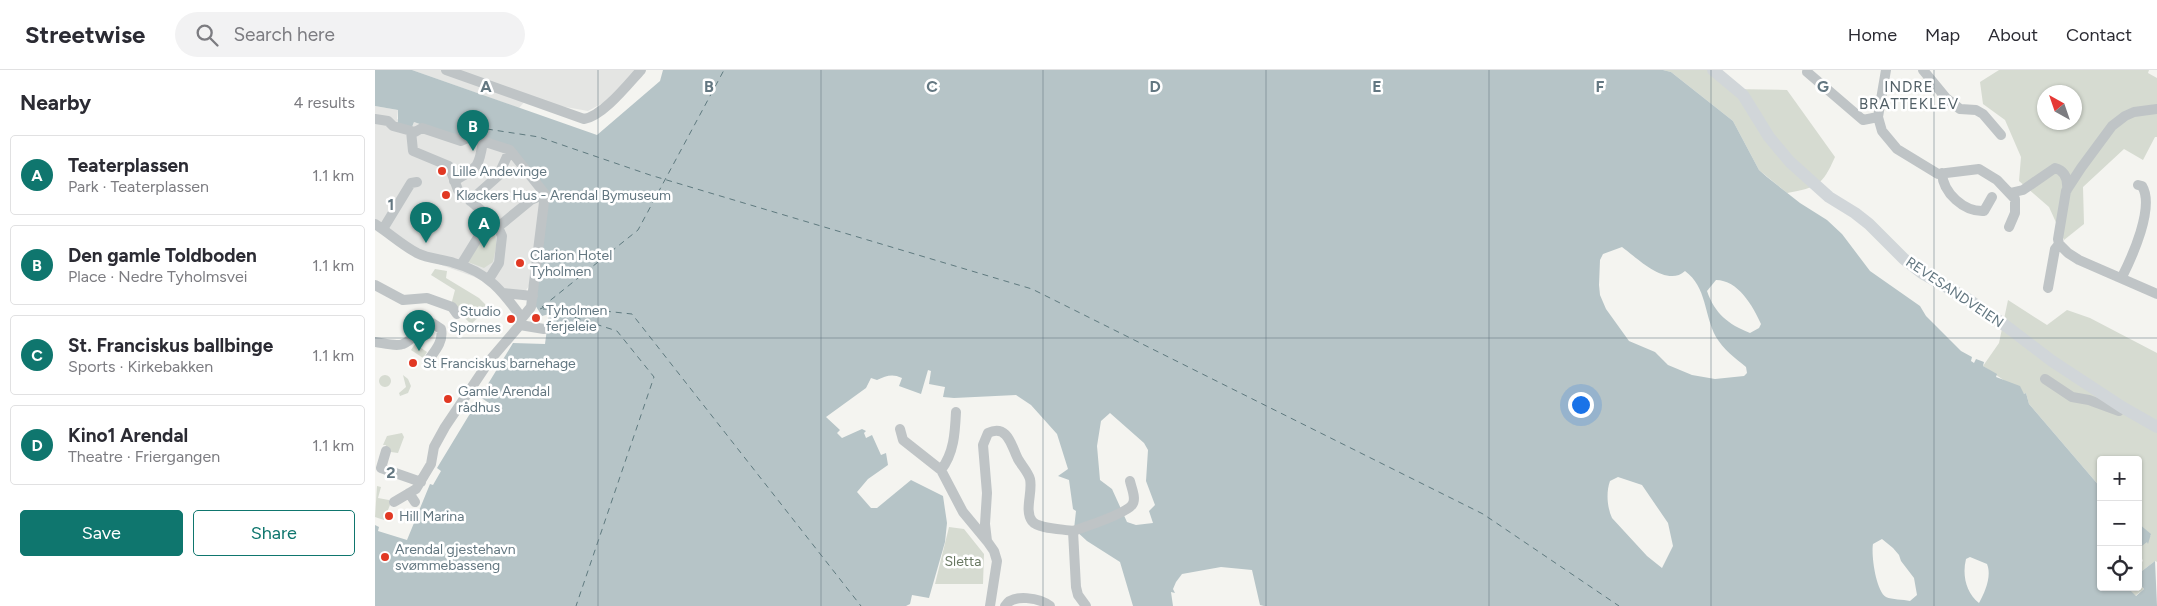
<!DOCTYPE html>
<html lang="en">
<head>
<meta charset="utf-8">
<style>
  :root { --surface:#fff; --page:#f2f2f3; --text:#2b2b33; --muted:#7c7c81; --line:#e1e1e2; --accent:#0f766e }
  body { margin:0; font-family:Figtree,sans-serif; background:var(--page); color:var(--text) }
  .controls { position:absolute; right:15px; bottom:15px; display:grid; overflow:hidden; border-radius:5px; box-shadow:0 1px 4px #0004 }
  .controls button { width:45px; height:45px; display:grid; place-items:center; padding:0; border:0; border-bottom:1px solid var(--line); background:var(--surface); color:var(--text); font:25px sans-serif }
  .compass { position:absolute; left:1662px; top:15px; width:45px; height:45px; border-radius:50%; background:var(--surface); box-shadow:0 1px 4px #0004; rotate:320deg }
  .you { position:absolute; left:1205px; top:334px; width:18px; height:18px; margin:-12px; border:4px solid #fff; border-radius:50%; background:#1a73e8; box-shadow:0 0 0 8px #1a73e833 }
  .badge { display:grid; place-items:center; width:32px; height:32px; border-radius:50%; background:var(--accent); color:#fff; font-size:16px; font-weight:700 }
  .pin { position:absolute; translate:-50% -41px; filter:drop-shadow(0 1px 2px #0008) }
  .pin::after { content:''; position:absolute; top:26px; width:18px; height:15px; background:inherit; clip-path:polygon(0 0,100% 0,50% 100%) }
  .list { margin:0; padding:0; list-style:none }
  h2 { display:flex; justify-content:space-between; align-items:center; height:65px; margin:0; padding:0 20px; font-size:21px }
  h2 small { font-size:16px; font-weight:400; color:var(--muted) }
  .list li { display:grid; grid-template-columns:32px 1fr auto; gap:15px; align-items:center; box-sizing:border-box; height:80px; margin:0 10px 10px; padding:0 10px; border:1px solid var(--line); border-radius:5px }
  .list b { display:block; font-size:19px; white-space:nowrap }
  .list p { margin:0; font-size:16px; white-space:nowrap; color:var(--muted) }
  .list em { font-size:16px; font-style:normal; color:var(--muted) }
  .actions { display:flex; gap:10px; padding:15px 20px }
  .actions a { flex:1; padding:11px 0; border:1px solid var(--accent); border-radius:5px; text-align:center; font-size:18px; color:var(--accent) }
  .actions .main { background:var(--accent); color:#fff }
  .icon { flex:none; width:28px; height:28px; fill:none; stroke:currentColor; stroke-width:2; stroke-linecap:round; stroke-linejoin:round }
  .map { position:relative; flex:none; width:1782px; height:536px; overflow:hidden }
  header { display:flex; align-items:center; gap:30px; box-sizing:border-box; height:70px; padding:0 25px; background:var(--surface); border-bottom:1px solid var(--line) }
  header strong { font-size:24px }
  nav { display:flex; gap:28px; margin-inline-start:auto; font-size:18px }
  .search { width:350px; height:45px; background:var(--page); display:flex; align-items:center; gap:12px; box-sizing:border-box; padding:0 18px; border-radius:28px; color:var(--muted); font-size:19px }
  main { display:flex }
  aside { flex:1; background:var(--surface) }
  .map>svg:first-child { display:block }
</style>
</head>
<body>
<header>
<strong>Streetwise</strong>
<div class="search"><svg class="icon" aria-label="search" viewBox="0 0 24 24"><circle cx="10" cy="10" r="6"/><path d="M15 15l6 6"/></svg>Search here</div>
<nav><a>Home</a><a>Map</a><a>About</a><a>Contact</a></nav>
</header>
<main>
<aside>
<h2>Nearby<small>4 results</small></h2>
<ul class="list">
<li><span class="badge">A</span><div><b>Teaterplassen</b><p>Park · Teaterplassen</p></div><em>1.1 km</em></li>
<li><span class="badge">B</span><div><b>Den gamle Toldboden</b><p>Place · Nedre Tyholmsvei</p></div><em>1.1 km</em></li>
<li><span class="badge">C</span><div><b>St. Franciskus ballbinge</b><p>Sports · Kirkebakken</p></div><em>1.1 km</em></li>
<li><span class="badge">D</span><div><b>Kino1 Arendal</b><p>Theatre · Friergangen</p></div><em>1.1 km</em></li>
</ul>
<div class="actions"><a class="main">Save</a><a>Share</a></div>
</aside>
<div class="map">
<svg width="1782" height="536" viewBox="0 0 1782 536">
  <rect width="100%" height="100%" fill="#f4f4f0"/>
  <path fill="#e4e5e3" d="M37,0H265L239,27L213,41L151,30L144,38Z
    M0,36L23,40L22,49L37,57L39,52L88,69L94,63L107,65L138,78L173,124L164,202L146,227L97,206L58,192L0,153Z"/>
  <path fill="#d6dbd1" fill-rule="evenodd" d="M1288,0H1339L1357,19L1412,20L1460,87C1447,116 1443,117 1412,123L1384,100L1358,51L1296,2Z
    M1624,0H1774L1773,3L1782,8V67H1780L1768,90L1749,79L1708,117L1709,154L1689,170L1674,137L1644,111L1646,87L1630,50L1608,34L1605,12ZM1670,22H1700V52H1670Z
    M113,155C125,165 121,177 118,192L109,198L90,191Z
    M60,199L72,201L71,208L104,228L114,238L96,254L76,235L80,220L56,205Z
    M1633,230L1672,255L1692,240L1715,248L1782,283V492L1780,491L1763,504V495L1768,491L1763,479L1776,465L1763,453V390H1726V418L1654,334L1651,323L1649,324L1608,296L1624,273Z
    M40,274L52,282L48,288L36,280Z
    M4 311a6 6 0 1 1 12 0a6 6 0 1 1-12 0Z
    M28,305L33,309L36,316L33,323L25,326L24,323L31,317Z
    M27,363L29,367L23,383L9,381L11,375H8L12,366Z
    M2,416L6,417L3,428L14,430L15,435L9,450L0,447Z
    M574,457L589,459L609,484L608,514H560Z
    M1763,512L1769,519L1760,526L1752,517H1763Z"/>
  <path fill="#b6c4c7" fill-rule="evenodd" d="M0,0H37L222,65L285,11L288,0H1288L1296,2L1358,51L1384,100L1392,107L1425,133L1452,150L1467,164L1495,201L1545,236L1551,246L1586,281L1597,287L1596,291L1599,293L1601,289L1609,292L1608,296L1622,304L1621,307L1645,316L1649,324L1651,323L1654,334L1726,418V517H1752L1761,526L1769,519L1763,512V504L1780,491L1782,536H889L885,535L877,500L846,497L807,504L801,512L798,519L800,523L796,522L798,536H758L745,492L712,471L699,459L701,441L698,439L694,410L683,406L693,399L682,364L656,335L641,325L579,328L568,327L570,317L554,314L556,301L553,300L546,324L524,316L527,308C517,303 511,306 502,310L496,308L491,318L451,347L465,360L462,363L467,368L487,359L491,361L489,363L491,368L497,365L506,385L511,383L513,395L493,409L482,422L496,438H502L536,410L568,426L572,453L570,472L554,528L537,525L535,534L531,536H0V455L4,457L3,461L32,470L55,414L58,415L66,401L62,398L102,332L114,339L116,338L114,333L105,327L138,273L170,274L174,244L167,246L160,235L173,124L138,78L107,67V65L94,63L88,69L39,52L37,57L23,53V40L0,36ZM1247,177C1262,188 1292,218 1310,201C1332,217 1329,245 1341,267C1348,279 1360,288 1371,297L1372,303L1369,306L1340,309L1317,305L1293,295L1280,282L1254,271L1231,239L1225,225L1224,215L1225,190L1228,184ZM1341,210C1363,210 1378,236 1386,254L1384,258L1375,263C1353,254 1340,244 1332,221ZM735,343L769,373L773,380L771,411L780,435L774,441L778,453L761,455L752,452L737,419L725,410L722,376L726,351ZM1243,407L1267,415L1293,453L1298,476L1287,498L1272,486L1237,448C1232,437 1231,422 1235,411ZM1507,469L1518,478L1524,485L1526,491L1539,508L1542,525L1535,531C1528,529 1517,530 1511,527C1501,521 1496,485 1498,474ZM1595,487L1612,494C1617,506 1610,522 1604,533C1591,523 1587,505 1591,489Z
    M1763,453L1776,464L1773,474L1772,472L1763,479Z"/>
  <g fill="none" stroke-linecap="round" stroke-linejoin="round">
    <path stroke="#5f7a7f" stroke-width="1" stroke-dasharray="6 5" stroke-linecap="butt" d="M102,64L112,59L164,67L275,105L657,219L1108,444L1244,536
      M167,237L263,160L349,0
      M165,239L174,235L257,244L486,536
      M168,239H174L242,261L279,307L201,536"/>
    <path stroke="#bfc4c6" stroke-width="10" d="M71,0L209,49C228,46 253,14 266,0
      M1511,0L1503,47L1507,61L1522,79L1563,104L1604,99L1622,110L1640,129V143L1634,157
      M1548,0L1571,28L1585,39L1601,40L1608,44L1626,65
      M1432,2L1488,50L1503,47
      M1782,39L1759,42L1750,46L1737,56L1706,98L1691,121L1683,169L1684,174L1693,183L1704,190L1782,224
      M0,49L13,51L18,56L40,62L47,58L86,71L95,67L135,80L170,124L156,237L147,248L145,255L115,290L70,357L59,377L56,394L41,419L19,432
      M36,61L38,81L74,96L83,120L115,148L123,157L127,166L124,193L114,209
      M1567,103C1568,123 1589,142 1609,141L1617,127
      M79,111C103,97 104,98 108,71
      M1635,123L1648,120L1680,98C1691,101 1693,110 1692,120
      M95,131L123,106L135,80
      M0,154C14,163 27,175 42,183C54,189 67,189 79,193C113,202 128,222 147,248
      M123,157L156,130L170,124
      M8,159L36,113L42,112
      M86,195L115,148
      M1747,207C1757,187 1780,137 1767,116L1763,115
      M0,215L28,230L52,228L77,237L82,244
      M1673,218L1680,179L1684,174
      M128,223L158,226
      M145,255L169,259
      M0,272C8,273 21,277 28,274C39,270 44,257 57,253L66,259C69,272 59,282 52,292
      M1670,309L1697,327L1714,330L1744,341L1747,338
      M525,359L528,370L566,400L588,442L612,471
      M11,381L6,398L46,412
      M566,400C579,383 580,363 581,342
      M34,423L40,432
      M698,461C710,457 750,444 757,435C762,429 756,417 755,411
      M615,536L622,491L619,481L612,471L610,454L612,423L608,375L613,363C633,353 637,378 643,389C647,396 653,402 655,409C658,422 649,440 657,451C663,459 688,459 698,461L701,517L703,525L711,536
      M630,536C638,523 665,528 675,536"/>
    <path stroke="#d1d6d9" stroke-width="12" d="M1338,0L1368,25L1394,67L1415,92L1454,127L1480,143L1494,154L1529,189L1547,203L1591,228L1631,256L1677,291L1747,337L1782,357"/>
  </g>
  <path fill="none" stroke="#637781" stroke-width="1" stroke-opacity="0.55" d="M223,0V536M446,0V536M668,0V536M891,0V536M1114,0V536M1336,0V536M1559,0V536M0,268H1782"/>
  <g fill="#e13823" stroke="#fff" stroke-width="2">
    <circle cx="67" cy="101" r="5"/>
    <circle cx="71" cy="125" r="5"/>
    <circle cx="145" cy="193" r="5"/>
    <circle cx="161" cy="248" r="5"/>
    <circle cx="136" cy="249" r="5"/>
    <circle cx="38" cy="293" r="5"/>
    <circle cx="73" cy="329" r="5"/>
    <circle cx="14" cy="446" r="5"/>
    <circle cx="10" cy="487" r="5"/>
  </g>
  <g text-anchor="middle" stroke-width="5" stroke-linejoin="round" paint-order="stroke">
    <g font-size="14" fill="#637781" stroke="#fff" text-anchor="start">
      <text x="77" y="106">Lille Andevinge</text>
      <text x="81" y="130">Kløckers Hus - Arendal Bymuseum</text>
      <text x="155" y="190">Clarion Hotel<tspan x="155" dy="16">Tyholmen</tspan></text>
      <text x="171" y="245">Tyholmen<tspan x="171" dy="16">ferjeleie</tspan></text>
      <text x="126" y="246" text-anchor="end">Studio<tspan x="126" dy="16">Spornes</tspan></text>
      <text x="48" y="298">St Franciskus barnehage</text>
      <text x="83" y="326">Gamle Arendal<tspan x="83" dy="16">rådhus</tspan></text>
      <text x="24" y="451">Hill Marina</text>
      <text x="20" y="484">Arendal gjestehavn<tspan x="20" dy="16">svømmebasseng</tspan></text>
    </g>
    <g font-size="14" fill="#637781" stroke="#fff">
      <text transform="translate(1580 222) rotate(34)" y="5">REVESANDVEIEN</text>
    </g>
    <g font-size="14" fill="#697862" stroke="#fff">
      <text x="588" y="496">Sletta</text>
    </g>
    <g font-size="15" letter-spacing="1" fill="#515f66" stroke="#fff">
      <text x="1534" y="22">INDRE<tspan x="1534" dy="17">BRATTEKLEV</tspan></text>
    </g>
  </g>
  <g font-size="16" text-anchor="middle" font-weight="bold" fill="#637781" stroke="#fff" stroke-width="5" stroke-linejoin="round" paint-order="stroke">
    <text x="111" y="22">A</text>
    <text x="334" y="22">B</text>
    <text x="557" y="22">C</text>
    <text x="780" y="22">D</text>
    <text x="1002" y="22">E</text>
    <text x="1225" y="22">F</text>
    <text x="1448" y="22">G</text>
    <text x="16" y="140">1</text>
    <text x="16" y="408">2</text>
  </g>
</svg>
<div class="controls">
<button>+</button>
<button>−</button>
<button><svg class="icon" aria-label="locate" viewBox="0 0 24 24"><circle cx="12" cy="12" r="6"/><path d="M12 2v4M12 18v4M2 12h4M18 12h4"/></svg></button>
</div>
<svg class="compass" viewBox="-18 -18 36 36"><path d="M0-13l5 13h-10z" fill="#e53935"/><path d="M0 13l5-13h-10z" fill="#7c7c81"/></svg>
<div class="you"></div>
<div class="pin badge" style="left:109px;top:178px">A</div>
<div class="pin badge" style="left:98px;top:81px">B</div>
<div class="pin badge" style="left:44px;top:281px">C</div>
<div class="pin badge" style="left:51px;top:173px">D</div>
</div>
</main>
</body>
</html>
